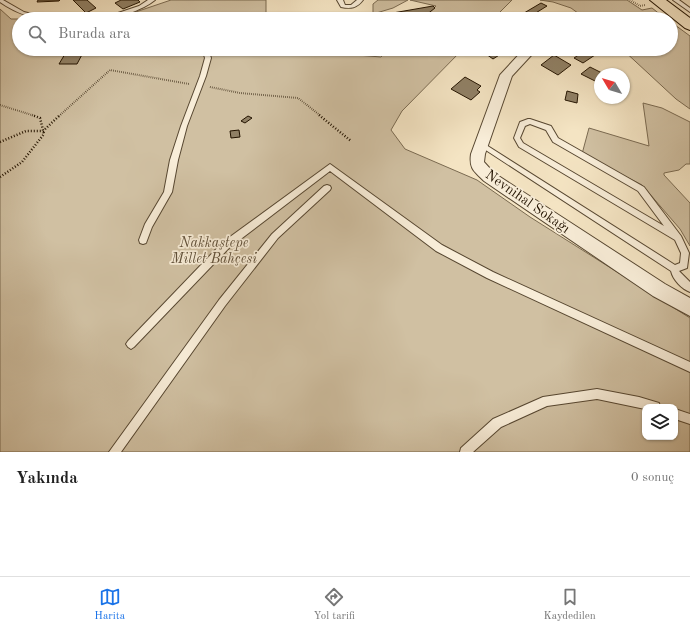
<!DOCTYPE html>
<html lang="tr">
<head>
<meta charset="utf-8">
<style>
  :root { --surface:#fff; --page:#f6f6f6; --text:#222; --muted:#767676; --line:#e0e0e0; --accent:#1a73e8 }
  body { margin:0; font-family:"Old Standard TT",serif; background:var(--page); color:var(--text) }
  .controls { position:absolute; right:12px; bottom:12px; display:grid; overflow:hidden; border-radius:8px; box-shadow:0 1px 3px #0004 }
  .controls button { width:36px; height:36px; display:grid; place-items:center; padding:0; border:0; border-bottom:1px solid var(--line); background:var(--surface); color:var(--text); font:20px sans-serif }
  .compass { position:absolute; left:594px; top:68px; width:36px; height:36px; border-radius:50%; background:var(--surface); box-shadow:0 1px 3px #0004; rotate:308deg }
  .list { margin:0; padding:0; list-style:none }
  h2 { display:flex; justify-content:space-between; align-items:center; height:52px; margin:0; padding:0 16px; font-size:17px }
  h2 small { font-size:13px; font-weight:400; color:var(--muted) }
  .icon { flex:none; width:22px; height:22px; fill:none; stroke:currentColor; stroke-width:2; stroke-linecap:round; stroke-linejoin:round }
  .map { position:relative; flex:none; width:690px; height:452px; overflow:hidden }
  .search { position:absolute; background:var(--surface); box-shadow:0 1px 3px #0004; left:12px; right:12px; top:12px; height:44px; display:flex; align-items:center; gap:10px; box-sizing:border-box; padding:0 14px; border-radius:22px; color:var(--muted); font-size:15px }
  .sheet { height:124px; background:var(--surface) }
  nav { display:flex; justify-content:space-around; align-items:center; box-sizing:border-box; height:56px; border-top:1px solid var(--line); background:var(--surface); font-size:11px; color:var(--muted) }
  nav a { display:grid; justify-items:center; gap:2px }
  nav .on { color:var(--accent) }
  .map>svg:first-child { display:block }
</style>
</head>
<body>
<div class="map">
<svg width="690" height="452" viewBox="0 0 690 452">
  <rect width="100%" height="100%" fill="#f4e4c3"/>
  <filter id="stains"><feTurbulence type="fractalNoise" baseFrequency=".005" numOctaves="4"/><feColorMatrix values="0 0 0 0 .2 0 0 0 0 .09 0 0 0 0 .02 0 0 0 .5 -.17"/></filter>
  <radialGradient id="worn" r=".72"><stop offset=".6" stop-color="#630" stop-opacity="0"/><stop offset="1" stop-color="#630" stop-opacity=".3"/></radialGradient>
  <path fill="#d0c0a2" stroke="#7a6a51" fill-rule="evenodd" d="M171,0H266V19H115Z
    M378,0H408L393,8L373,14V4Z
    M410,0H512L493,19H422L436,6Z
    M540,0H627L642,10L652,8L666,19H586L571,8L553,2Z
    M0,9L11,19H19V49H337L345,54L381,57L389,49H463L402,111L391,130L405,149L477,180L530,217L690,318V452H0ZM645,407H675V437H645Z
    M671,22L690,36V109L676,99L622,49H671Z
    M643,103L662,108L690,122V164H686L679,170L664,173V175L690,203V246L680,229L642,185L582,154L589,128L649,146Z"/>
  <path fill="#908065" stroke="#231300" d="M38,0H60L59,1L37,2Z
    M73,0H87L96,8L86,13Z
    M121,0H138L140,2L123,9L115,3Z
    M541,3L547,6L526,19L519,16Z
    M433,6L435,8L421,19H358Z
    M68,49H85L77,64H59Z
    M345,49H385L380,53Z
    M479,49H502L501,50L504,52L493,59Z
    M586,50L595,55L583,63L574,58Z
    M554,55L571,65L558,75L541,65Z
    M590,67L604,74H600V77L595,81L581,74Z
    M465,77L481,86L477,90L480,92L471,100L451,89Z
    M567,91L578,94L577,103L565,100Z
    M248,116L252,118L245,123L241,121Z
    M239,130L240,137L231,138L230,131Z"/>
  <g fill="none" stroke-linecap="round" stroke-linejoin="round">
    <defs>
      <path id="service" d="M0,0H3L24,12L51,19C31,19 16,13 0,2Z
        M148,0H155C143,10 116,19 100,19L139,6Z
        M337,0H343L345,5H351L357,0H363C357,8 351,9 341,7Z
        M673,0H679L690,8V12Z
        M202,49H208L211,58L206,76L187,126L178,160L172,192L152,227L146,243L143,244L140,243L139,240L145,224L164,192L170,160L181,126L200,76L205,58Z
        M528,119H530L551,126L558,138L644,187L681,236L689,253L687,268L679,271L690,282V292C682,289 673,280 671,271L478,145L479,143H483L675,265L680,263L681,253L675,240L519,147L514,138L520,122ZM530,124L546,130L553,142L638,191L664,226L523,143L520,138L525,126Z
        M330,164L442,245L493,272L690,362V372L487,278L436,251L330,171L229,248L134,347L131,349L128,347L126,344L128,341L223,242Z
        M327,185L330,186L331,188L330,190L278,238L225,306L121,452H109L219,300L272,234L324,186Z
        M597,389L639,397L659,403L660,407H645V409L597,399L547,406L501,427L473,452H460L461,448L493,419L543,397Z
        M675,409L690,414V424L675,419Z"/>
      <path id="minor" d="M524,49H537L512,76L485,154L484,162L494,173L665,284L690,298V316L653,296L484,181C474,171 469,169 471,154L500,75Z"/>
      <path id="primary" d="M650,0H666L690,18V30L685,28Z"/>
    </defs>
    <use href="#service" stroke="#574731" stroke-width="2"/>
    <use href="#minor" stroke="#574731" stroke-width="2"/>
    <use href="#primary" stroke="#231300" stroke-width="2"/>
    <path stroke="#231300" stroke-width="2" stroke-dasharray="0.5 1.5" stroke-linecap="butt" d="M630,0L640,6L645,5
      M311,19L313,16L338,19
      M354,19L370,16
      M210,87L240,93L298,98L321,116
      M0,105L35,116
      M59,116L110,70L189,84"/>
    <path stroke="#231300" stroke-width="2.5" stroke-dasharray="1 2" stroke-linecap="butt" d="M319,115L351,141
      M0,142L26,131H43L60,115
      M0,177L22,162L44,134L40,118L32,115"/>
    <use href="#service" fill="#f8edd8" fill-rule="evenodd"/>
    <use href="#minor" fill="#f8edd8" fill-rule="evenodd"/>
    <use href="#primary" fill="#f4e4c3" fill-rule="evenodd"/>
  </g>
  <g text-anchor="middle" stroke-width="3.5" stroke-linejoin="round" paint-order="stroke">
    <g font-size="14" fill="#231300" stroke="#f8edd8">
      <text transform="translate(528 201) rotate(35)" y="5">Nevnihal Sokağı</text>
    </g>
    <g font-size="14" font-style="italic" fill="#605039" stroke="#f8edd8">
      <text x="214" y="247">Nakkaştepe<tspan x="214" dy="16">Millet Bahçesi</tspan></text>
    </g>
  </g>
  <rect width="100%" height="100%" filter="url(#stains)"/>
  <rect width="100%" height="100%" fill="url(#worn)"/>
</svg>
<div class="controls">
<button><svg class="icon" aria-label="layers" viewBox="0 0 24 24"><path d="M12 4l9 5-9 5-9-5zM3 14l9 5 9-5"/></svg></button>
</div>
<svg class="compass" viewBox="-18 -18 36 36"><path d="M0-13l5 13h-10z" fill="#e53935"/><path d="M0 13l5-13h-10z" fill="#767676"/></svg>
<div class="search"><svg class="icon" aria-label="search" viewBox="0 0 24 24"><circle cx="10" cy="10" r="6"/><path d="M15 15l6 6"/></svg>Burada ara</div>
</div>
<section class="sheet">
<h2>Yakında<small>0 sonuç</small></h2>
<ul class="list">
</ul>
</section>
<nav>
<a class="on"><svg class="icon" aria-label="map" viewBox="0 0 24 24"><path d="M3 6l6-2 6 2 6-2v14l-6 2-6-2-6 2zM9 4v14M15 6v14"/></svg>Harita</a>
<a><svg class="icon" aria-label="directions" viewBox="0 0 24 24"><path d="M12 3l9 9-9 9-9-9zM9 14v-3h6M13 9l2 2-2 2"/></svg>Yol tarifi</a>
<a><svg class="icon" aria-label="saved" viewBox="0 0 24 24"><path d="M7 4h10v16l-5-4-5 4z"/></svg>Kaydedilen</a>
</nav>
</body>
</html>
